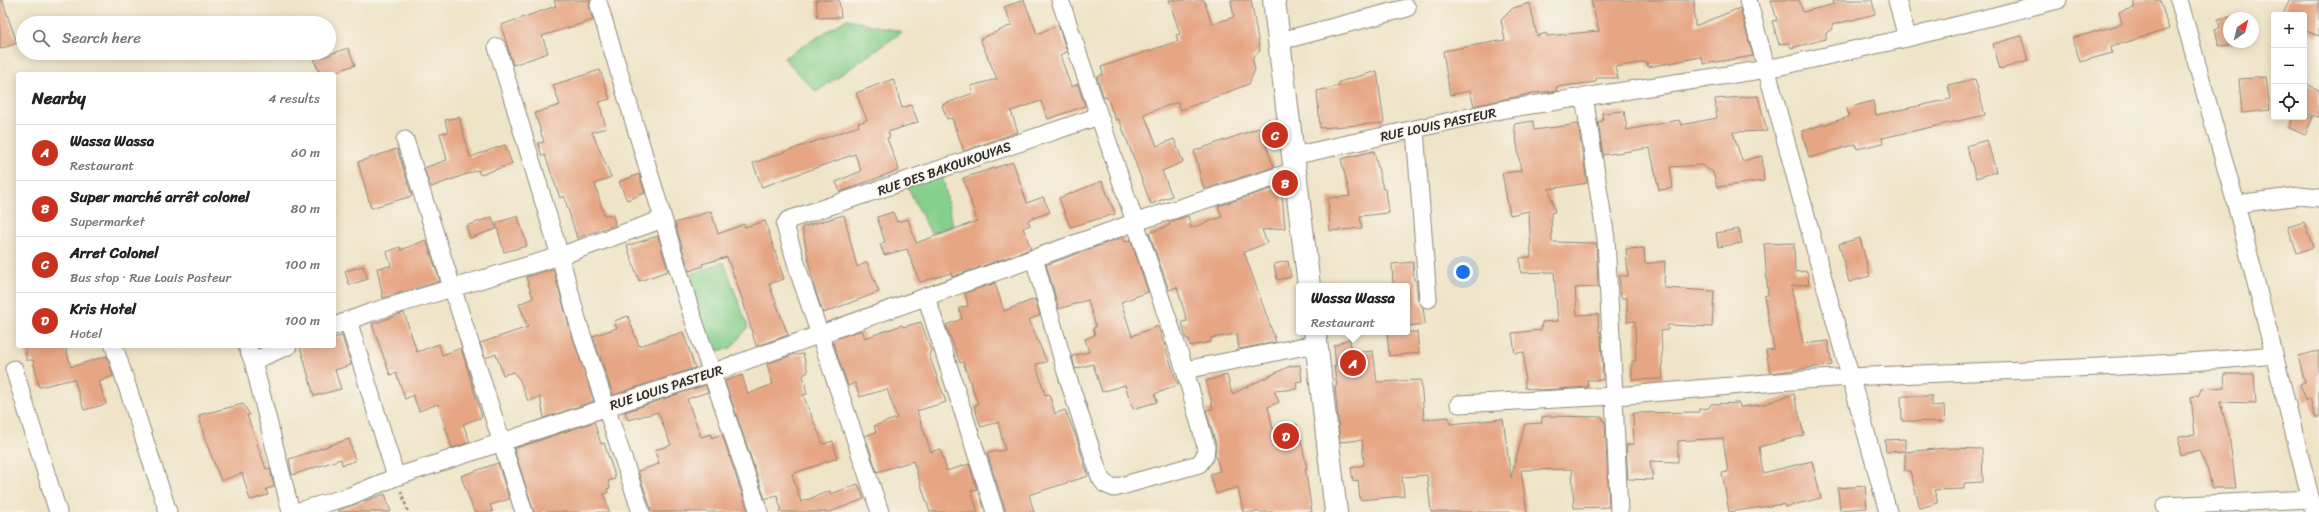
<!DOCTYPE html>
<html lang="en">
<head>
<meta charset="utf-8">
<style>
  :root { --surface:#fff; --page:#f6f6f6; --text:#222; --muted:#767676; --line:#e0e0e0; --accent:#c8321e }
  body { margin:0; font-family:Sriracha,sans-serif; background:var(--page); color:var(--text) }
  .controls { position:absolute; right:12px; top:12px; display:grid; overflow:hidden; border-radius:4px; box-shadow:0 2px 10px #0003 }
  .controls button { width:36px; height:36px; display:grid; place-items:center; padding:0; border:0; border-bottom:1px solid var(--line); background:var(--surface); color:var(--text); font:20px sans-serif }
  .compass { position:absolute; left:2223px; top:12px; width:36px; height:36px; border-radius:50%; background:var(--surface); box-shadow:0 2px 10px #0003; rotate:35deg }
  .you { position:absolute; left:1463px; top:272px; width:14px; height:14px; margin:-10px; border:3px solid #fff; border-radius:50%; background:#1a73e8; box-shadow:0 0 0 6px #1a73e833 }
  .badge { display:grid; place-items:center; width:26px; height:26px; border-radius:50%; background:var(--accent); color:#fff; font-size:13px; font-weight:700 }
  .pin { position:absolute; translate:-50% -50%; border:2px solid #fff; box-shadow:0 1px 4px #0006 }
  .popup { position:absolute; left:1296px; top:283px; width:114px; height:52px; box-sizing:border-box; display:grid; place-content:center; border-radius:4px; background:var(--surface); filter:drop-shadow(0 1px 3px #0005); font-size:13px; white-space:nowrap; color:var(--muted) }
  .popup b { font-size:15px; color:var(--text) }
  .popup::after { content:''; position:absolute; left:50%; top:100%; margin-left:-8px; border:8px solid transparent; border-top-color:var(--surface) }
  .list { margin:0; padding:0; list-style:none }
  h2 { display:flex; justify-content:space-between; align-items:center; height:52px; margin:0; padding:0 16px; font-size:17px }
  h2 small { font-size:13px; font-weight:400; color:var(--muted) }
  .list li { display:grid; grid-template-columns:26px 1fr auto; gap:12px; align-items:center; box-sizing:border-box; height:56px; padding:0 16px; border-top:1px solid var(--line) }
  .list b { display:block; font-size:15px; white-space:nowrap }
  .list p { margin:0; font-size:13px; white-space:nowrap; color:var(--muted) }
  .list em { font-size:13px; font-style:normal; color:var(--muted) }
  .icon { flex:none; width:22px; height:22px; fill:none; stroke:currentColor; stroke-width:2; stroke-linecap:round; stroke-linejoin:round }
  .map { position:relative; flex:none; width:2319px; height:512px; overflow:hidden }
  .search { position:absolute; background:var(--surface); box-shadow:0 2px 10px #0003; left:16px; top:16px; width:320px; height:44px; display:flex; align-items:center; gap:10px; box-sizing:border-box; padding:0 14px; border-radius:22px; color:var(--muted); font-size:15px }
  .panel { position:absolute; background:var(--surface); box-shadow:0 2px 10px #0003; left:16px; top:72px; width:320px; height:276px; border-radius:4px }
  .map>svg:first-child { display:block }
</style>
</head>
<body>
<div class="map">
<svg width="2319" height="512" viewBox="0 0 2319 512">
  <rect width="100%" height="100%" fill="#f7f3e8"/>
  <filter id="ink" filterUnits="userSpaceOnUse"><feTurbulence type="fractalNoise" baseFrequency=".025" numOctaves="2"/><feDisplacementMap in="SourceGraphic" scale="8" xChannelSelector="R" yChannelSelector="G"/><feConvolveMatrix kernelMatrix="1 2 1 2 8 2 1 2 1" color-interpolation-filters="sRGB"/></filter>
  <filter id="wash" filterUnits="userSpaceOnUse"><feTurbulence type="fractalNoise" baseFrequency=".012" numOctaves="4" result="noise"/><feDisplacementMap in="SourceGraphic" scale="16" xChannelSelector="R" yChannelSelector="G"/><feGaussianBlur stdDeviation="0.9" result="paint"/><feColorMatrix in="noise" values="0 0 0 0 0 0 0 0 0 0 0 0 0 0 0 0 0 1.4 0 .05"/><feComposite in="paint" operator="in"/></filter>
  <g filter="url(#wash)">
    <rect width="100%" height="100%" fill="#efe4c8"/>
    <path fill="#85cf8c" stroke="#587d5c" d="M847,19L902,32L816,92L784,58Z
      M942,174L953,226L931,233L906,184Z
      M724,262L748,327L731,348L708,353L685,276Z"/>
    <g id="blocks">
      <path fill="#e6a583" d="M0,0H2L17,43L0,49Z
        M554,0H590L589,7L593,20L542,36L548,53L513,65L501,25L556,6Z
        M816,0H839L841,17L818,18Z
        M1024,0L1037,34L1058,25L1067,52L1060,55L1071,87L1078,84L1085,106L1048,119L1041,101L1011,111L1018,132L964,151L952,118L947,119L942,105L973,93L971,86L997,79L980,39L1012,25L1004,7Z
        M1169,0H1204L1212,24L1234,17L1231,0H1251L1260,51L1252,58L1255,69L1249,84L1181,110L1178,102L1144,114L1157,146L1174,139L1183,162L1162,171L1172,196L1151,204L1119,119L1116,121L1107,97L1104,98L1097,77L1103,74L1101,67L1178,41L1176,35L1180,34Z
        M1591,0H1694L1695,26L1740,8L1753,56L1704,64L1701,57L1648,67L1647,62L1615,67L1618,78H1596V82L1556,87L1557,91L1533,93L1474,106L1470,91L1450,95L1443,51L1505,40L1501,20L1513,8L1530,3L1537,36L1546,33L1547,36L1599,31Z
        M1771,0H1799L1803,12L1834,4L1833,0H1872L1875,14L1832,25L1833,29L1826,33V39L1791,48L1789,43L1779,44L1772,21L1777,20Z
        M2142,0H2160L2169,29L2111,47L2112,53L2080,62L2073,38L2122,24L2119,12L2134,8V2Z
        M2289,0H2319V36L2304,30V15H2283Z
        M2243,15L2244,18H2229V42L2247,43L2219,46L2215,29L2220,28L2218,19Z
        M2021,36L2028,61L2000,69L1993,44Z
        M348,48L355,65L329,74H320L314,60Z
        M600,70L610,99L599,102L606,128L592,132L611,177L595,184L604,215H613L615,225L577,238L564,196L560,198L545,155L542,156L538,143L544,142L535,113L560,105L553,85Z
        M1377,71L1384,123L1320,128L1317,91L1339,86V82Z
        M2266,77L2270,110L2242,113L2239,79Z
        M893,79L902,108L911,105L918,122L888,132L890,137L887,138L899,170L840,192L836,182L861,171L855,154L762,187L753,163L859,126L858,123L867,120L856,93Z
        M1975,79L1985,115L1882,138L1883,143L1857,149L1856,144L1809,158L1802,131L1849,117L1847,108L1873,101L1876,115L1951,99L1948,85Z
        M2307,84L2319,90V117L2304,113V92Z
        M1758,96L1767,131L1733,132L1742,161L1762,156L1764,181L1717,187L1713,172L1701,165L1670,167L1673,188L1659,190L1650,148L1603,155L1598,122L1603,121L1602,113L1624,111L1627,130L1679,120L1681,125L1717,118L1715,99Z
        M459,117L470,157L505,145L512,164L480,175L478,170L431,187L424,168L447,160L440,133L448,132L445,120Z
        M2293,117H2313L2305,135L2289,128Z
        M1533,121L1534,130L1578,124L1587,183L1549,189L1555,212L1551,213L1552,242L1596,243L1598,287L1575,288L1577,315L1598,314L1599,332H1601L1603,380H1587L1588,387L1541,390L1525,388L1524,352L1515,353L1512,333L1541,330L1542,322L1558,321L1554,272L1521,273L1520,258L1531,257L1529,211L1510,215L1502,173L1521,171L1514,124Z
        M1259,128L1274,167L1204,189L1194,151Z
        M1987,140L1996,172L1976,178L1966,146Z
        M397,149L412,196L371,208L358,162Z
        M1374,151L1383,189H1386L1389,213L1360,216L1362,228L1330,231L1328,198L1350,196L1341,159Z
        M1013,162L1027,203L1043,197L1050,212L1028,220L1030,225L1023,228L1031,249L952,277L951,273L920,282L907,249L884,255L880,244L885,242L877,217L893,212L897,222L908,219L916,243L977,221L963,178Z
        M639,174L645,193L627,200L619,182Z
        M1102,181L1115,214L1070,227L1059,198Z
        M1281,186L1285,228L1262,230L1267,243L1244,252L1276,342L1239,349L1237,334L1211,338V342L1190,346L1189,339H1186L1182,322L1187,321L1177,287L1169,290L1149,233L1170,225L1169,222L1188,216L1191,228L1222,217L1218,206Z
        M711,211L718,234L744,224L745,227L765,221L784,279L769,284L788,335L756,346L744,304L727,257L702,264L703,266L689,271L675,223Z
        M844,215L857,267L867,262L879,292L823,313L813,283L802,227Z
        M518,216L527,246L504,252L496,223Z
        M492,217L496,229L470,238L466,226Z
        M2304,222L2313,247L2297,253L2288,227Z
        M1739,229L1742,243L1718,247L1716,233Z
        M658,236L668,271L639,281L627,246Z
        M1123,237L1125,242L1131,240L1148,292L1121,302L1132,336L1158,326L1178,385L1155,394L1157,402L1133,409L1125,385L1102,392L1093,364L1075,369L1072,356L1089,352L1085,339L1095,335L1093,328L1096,327L1088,300L1059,309L1046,265Z
        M1860,238L1870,276L1849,282L1839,244Z
        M426,240L440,281L383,298L377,268L391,266L387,252L400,247L401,250Z
        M1794,243L1795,272L1807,271L1809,284L1791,286L1803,344L1828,341L1832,365L1770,373L1766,350L1774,349L1764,296L1768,295L1764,244Z
        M1644,248L1645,264L1665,261L1664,288L1714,291L1712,327L1667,325L1668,330L1661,331L1663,379L1632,380V361H1636L1635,321L1627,322V298H1621L1619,276H1628L1626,249Z
        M1288,261L1291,277L1277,280L1274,264Z
        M1413,262L1414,280H1416L1418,300L1423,307L1425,324L1407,326V286H1393L1392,264Z
        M363,266L368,279L349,285L345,271Z
        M553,269L570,329L594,401L544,418L540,397L528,401L519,378H518L514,372L503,375L496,354L485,358L480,343L528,327L519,304L533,298L526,277Z
        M995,283L1004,311L1035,299L1040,315L1029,320L1047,362L1036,364L1045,395L1049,394L1055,414L1065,410L1077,439L1088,476L1029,495L1034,512H1006L987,453L1005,450L998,422L981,427L974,406L978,404L963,362L960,363L946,325L962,319L959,308L968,306L965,293Z
        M404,313L417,352L439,344L442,355L461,348L482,417L463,424L470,442L452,448L438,404L419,411L413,395L405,399L396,373L390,375L372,324Z
        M628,316L639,346L683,332L695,368L613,395L593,336L617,328L614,321Z
        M921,322L931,351L929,355L946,402L917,411L931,452L940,449L947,471L969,464L977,489L971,491L978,512H930L913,461L877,472L865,436L876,432L874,426L897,418L887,389L860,397L855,383L848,386L832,340L862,330L865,338L902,325L903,327Z
        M1387,332H1417L1419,353L1389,356Z
        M342,336L351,365L335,370L341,389L314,396L300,346H334V338Z
        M1350,338L1351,353L1373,351L1377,382L1421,380L1424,419L1449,417L1450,424L1503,419L1511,478L1525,424L1542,423V417L1547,416L1603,417V421H1605L1609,507L1574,508L1572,469L1521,470L1527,512H1431L1427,475L1402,477L1404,496L1360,500L1358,480L1353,481L1351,468L1364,465L1362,440L1340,442L1335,386H1337L1334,366H1336L1334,346Z
        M26,346H65L71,367L107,356L113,376L99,382L106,404L84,410L74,379L39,387L33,360H26Z
        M2319,351V417H2315L2310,398L2305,401L2300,384L2305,383L2298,356Z
        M795,354L796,355L803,354L808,372L803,375L807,394L803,395L823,444L833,441L837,458L792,474L801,502L830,491L831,494L858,484L864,499L830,512H778L781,509L777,495L765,499L725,381L742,375L748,394L773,384L767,364Z
        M1300,365L1302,381L1296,382L1297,389L1274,391L1279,402L1268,407L1273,429L1297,424L1307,468H1305L1312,512H1243L1238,487L1216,494L1210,474L1220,471L1215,454L1216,444L1206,410L1213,409L1206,381L1227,375L1232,394L1290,366Z
        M2224,374H2254L2256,403L2220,402L2229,435L2236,488H2212L2208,471L2199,450L2180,455L2179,436L2195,435L2191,397L2199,395L2201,389L2225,387Z
        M705,385L708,392L687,399L701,437L711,434L712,438L722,434L748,512H652L638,471L659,464L655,450L671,445L658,412L628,420L625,412Z
        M1794,394L1804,435L1759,447L1763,473L1812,461L1821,498L1785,507L1784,504L1729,512L1722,473L1728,472L1723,438L1678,441V462L1650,461L1653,480L1628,479L1626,445L1634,444L1633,413L1699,412V409L1709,408L1711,404L1739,403L1740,407L1761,405Z
        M1901,396H1932V406L1944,405L1945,422L1902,421Z
        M243,404L250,415H247L266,469L270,468L274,487L266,489L268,495L250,500L242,473L221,481L204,437L199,415Z
        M594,422L601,444L604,443L614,473L615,479L608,481L610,488L607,489L608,493L604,494L609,512H534L514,449Z
        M349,439L355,461L342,465L341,459L292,475L289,459Z
        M1905,439V451L1886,452L1885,440Z
        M1946,448L1982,449L1983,482L1964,483V489L1934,490L1938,503L1920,508L1910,471H1905V452Z
        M498,463L509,499L490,505L493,512H474L461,476Z
        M1865,486L1867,508L1840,510L1838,488Z
        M385,494L391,512H339V510Z"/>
    </g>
  </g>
  <g filter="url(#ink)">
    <use href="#blocks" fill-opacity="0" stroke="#8d887a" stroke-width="1"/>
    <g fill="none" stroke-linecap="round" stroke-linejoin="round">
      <defs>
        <path id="street" d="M1748,0L1810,231L1888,512
          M1897,0L1907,38
          M2179,0L2236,204L2314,512
          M599,5L691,312L759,512
          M1280,41L1407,8
          M497,47L560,256L579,326L641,512
          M1584,96L1606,239L1614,396C1693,390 1773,381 1852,377C1993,370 2134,369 2274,355
          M1415,130L1428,299
          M405,140L524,512
          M1293,156L1505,109L1767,69L1907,38L2058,0
          M2236,204L2300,196L2319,198
          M1034,258L1066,372L1100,477L1105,484L1114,488L1199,464L1205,456L1206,447L1185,370L1060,0
          M926,296L995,512
          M348,320L396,477
          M334,326L372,312L560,256L663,219
          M114,346L168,512
          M247,346L253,361L291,512
          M253,361L288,346
          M14,369L58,512
          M1185,370L1316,344
          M1459,404L1614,396L1619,512
          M2165,506L2311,499
          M296,512L350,496L396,477L711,373L1136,222L1294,171
          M880,512L800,276L785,225L788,220L1099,116"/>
        <path id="highway" d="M1274,0L1309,286
          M1315,332L1336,512"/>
      </defs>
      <use href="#street" stroke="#8d887a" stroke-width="19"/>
      <use href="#highway" stroke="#8d887a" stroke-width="24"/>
      <path stroke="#8d887a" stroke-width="2.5" stroke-dasharray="3 3" stroke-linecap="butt" d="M401,491L408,512"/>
      <use href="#street" stroke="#fff" stroke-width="17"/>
      <use href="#highway" stroke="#fff" stroke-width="22"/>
    </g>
  </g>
  <g text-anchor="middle" stroke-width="3" stroke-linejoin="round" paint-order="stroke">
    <g font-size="13" fill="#2b2b2b" stroke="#f7f3e8">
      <text transform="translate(1438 124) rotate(-12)" y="5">RUE LOUIS PASTEUR</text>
      <text transform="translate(944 168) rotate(-19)" y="5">RUE DES BAKOUKOUYAS</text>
      <text transform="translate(666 387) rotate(-18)" y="5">RUE LOUIS PASTEUR</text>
    </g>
  </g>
</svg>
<div class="controls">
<button>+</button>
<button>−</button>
<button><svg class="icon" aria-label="locate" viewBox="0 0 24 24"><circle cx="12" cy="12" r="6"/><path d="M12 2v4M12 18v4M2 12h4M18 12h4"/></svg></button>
</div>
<svg class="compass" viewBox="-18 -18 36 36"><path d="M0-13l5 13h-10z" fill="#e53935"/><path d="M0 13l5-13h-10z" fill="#767676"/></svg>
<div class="you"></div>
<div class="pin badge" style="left:1353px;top:363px">A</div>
<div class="popup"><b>Wassa Wassa</b>Restaurant</div>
<div class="pin badge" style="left:1285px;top:183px">B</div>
<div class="pin badge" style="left:1275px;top:135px">C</div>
<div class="pin badge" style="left:1286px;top:436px">D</div>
<div class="search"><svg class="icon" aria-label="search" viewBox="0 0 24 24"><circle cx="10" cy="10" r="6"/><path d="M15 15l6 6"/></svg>Search here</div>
<section class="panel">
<h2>Nearby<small>4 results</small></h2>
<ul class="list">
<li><span class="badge">A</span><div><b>Wassa Wassa</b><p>Restaurant</p></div><em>60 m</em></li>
<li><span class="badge">B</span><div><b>Super marché arrêt colonel</b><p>Supermarket</p></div><em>80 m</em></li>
<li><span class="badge">C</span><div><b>Arret Colonel</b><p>Bus stop · Rue Louis Pasteur</p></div><em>100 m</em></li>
<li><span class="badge">D</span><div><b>Kris Hotel</b><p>Hotel</p></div><em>100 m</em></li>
</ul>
</section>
</div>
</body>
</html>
